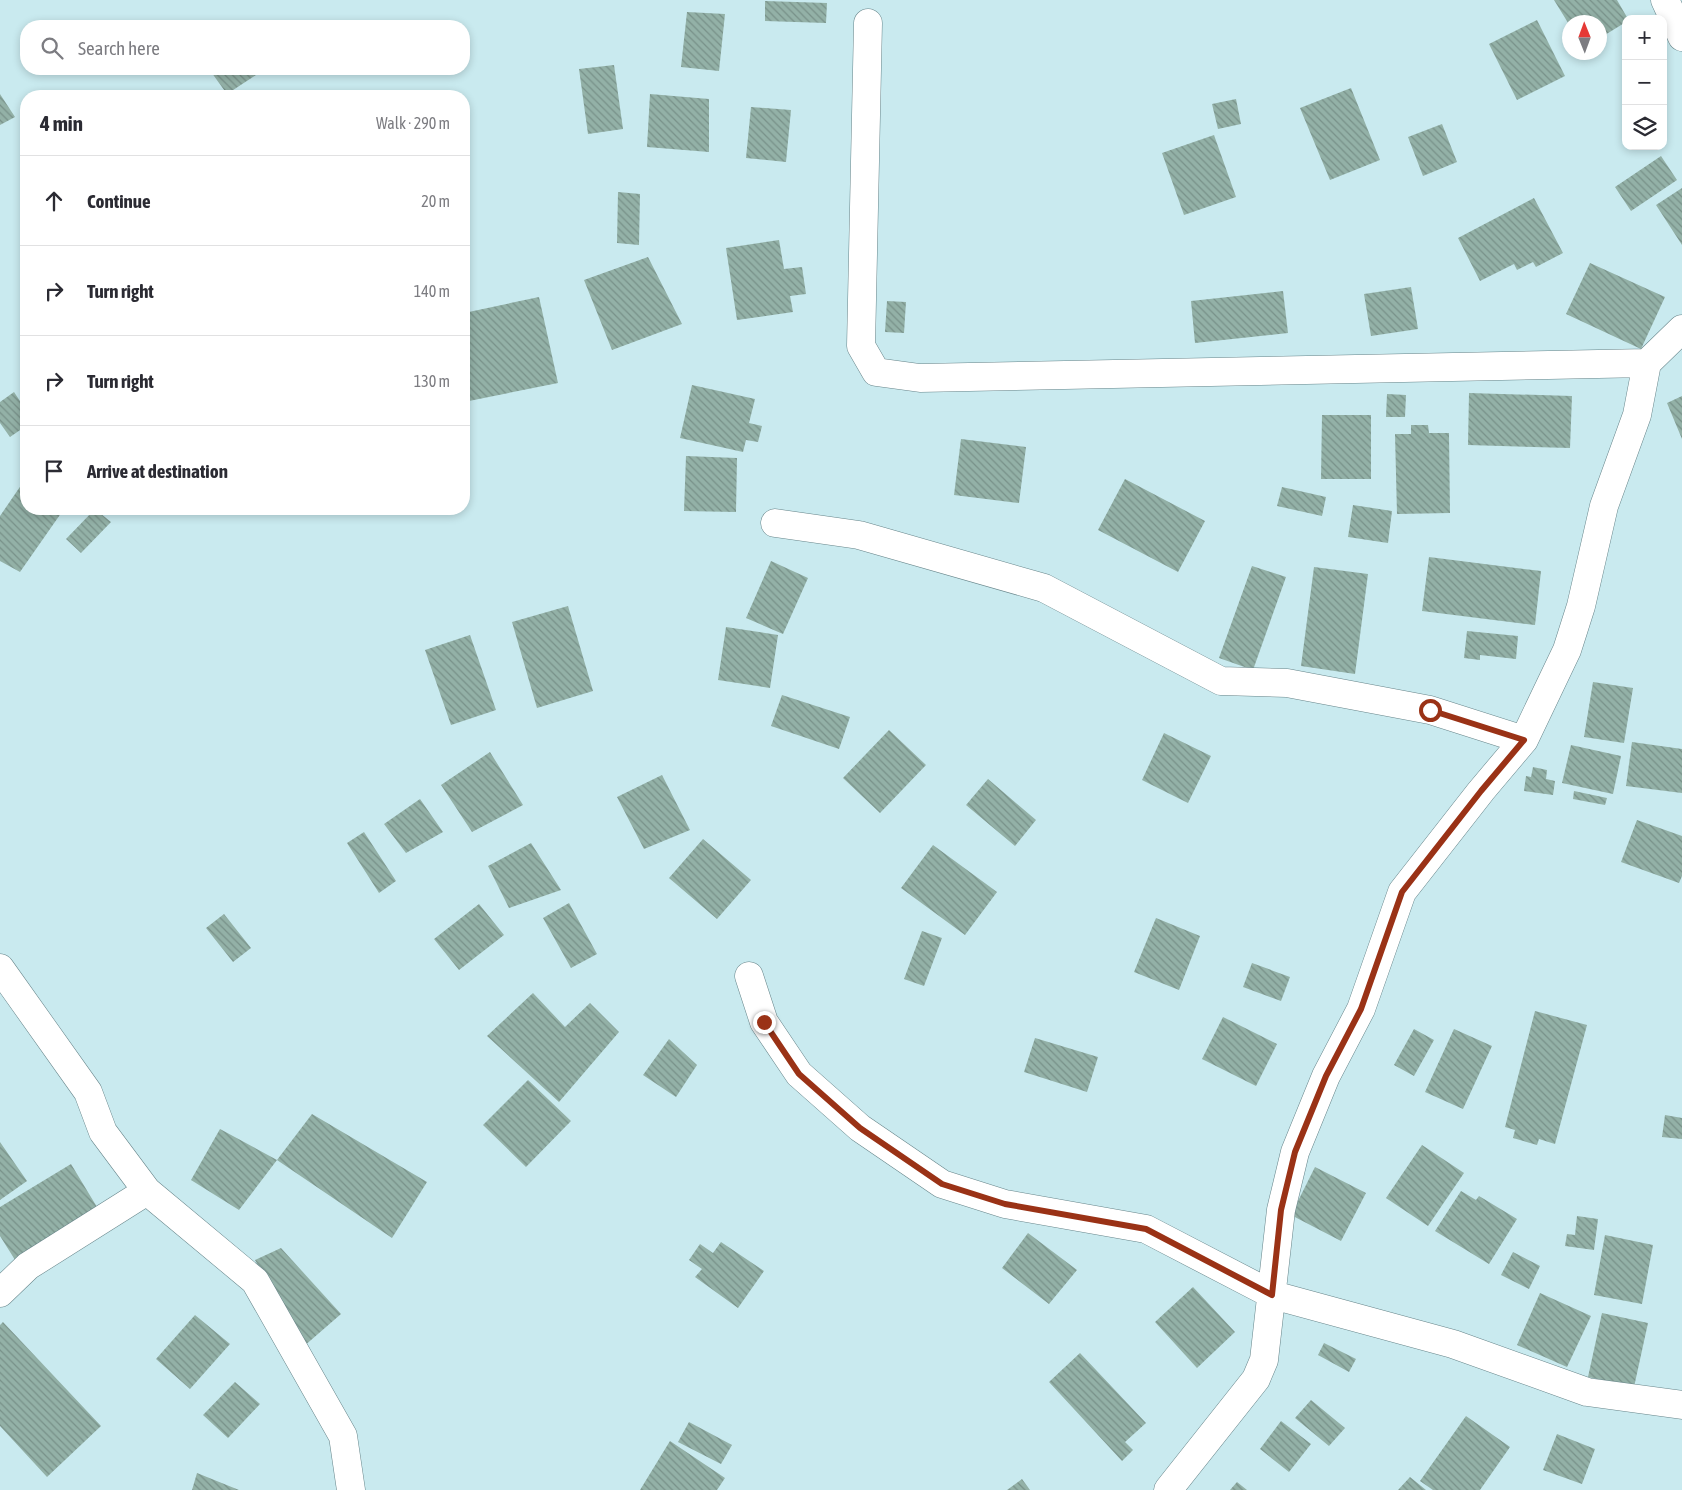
<!DOCTYPE html>
<html lang="en">
<head>
<meta charset="utf-8">
<style>
  :root { --surface:#fff; --page:#f7f7f7; --text:#2b2b33; --muted:#7c7c81; --line:#e1e1e2 }
  body { margin:0; font-family:"Asap Condensed",sans-serif; background:var(--page); color:var(--text) }
  .controls { position:absolute; right:15px; top:15px; display:grid; overflow:hidden; border-radius:10px; box-shadow:0 2px 8px #0003 }
  .controls button { width:45px; height:45px; display:grid; place-items:center; padding:0; border:0; border-bottom:1px solid var(--line); background:var(--surface); color:var(--text); font:25px sans-serif }
  .compass { position:absolute; left:1562px; top:15px; width:45px; height:45px; border-radius:50%; background:var(--surface); box-shadow:0 2px 8px #0003; rotate:359deg }
  .stop { position:absolute; width:15px; height:15px; margin:-11px; border:4px solid #9a3216; border-radius:50%; background:#fff }
  .stop.end { background:#9a3216; border-color:#fff; box-shadow:0 1px 5px #0008 }
  .list { margin:0; padding:0; list-style:none }
  h2 { display:flex; justify-content:space-between; align-items:center; height:65px; margin:0; padding:0 20px; font-size:21px }
  h2 small { font-size:16px; font-weight:400; color:var(--muted) }
  .list li { display:grid; grid-template-columns:32px 1fr auto; gap:15px; align-items:center; box-sizing:border-box; height:90px; padding:0 20px; border-top:1px solid var(--line) }
  .list b { display:block; font-size:19px; white-space:nowrap }
  .list em { font-size:16px; font-style:normal; color:var(--muted) }
  .icon { flex:none; width:28px; height:28px; fill:none; stroke:currentColor; stroke-width:2; stroke-linecap:round; stroke-linejoin:round }
  .map { position:relative; flex:none; width:1682px; height:1490px; overflow:hidden }
  .search { position:absolute; background:var(--surface); box-shadow:0 2px 8px #0003; left:20px; top:20px; width:450px; height:55px; display:flex; align-items:center; gap:12px; box-sizing:border-box; padding:0 18px; border-radius:20px; color:var(--muted); font-size:19px }
  .panel { position:absolute; background:var(--surface); box-shadow:0 2px 8px #0003; left:20px; top:90px; width:450px; height:425px; border-radius:20px }
  .map>svg:first-child { display:block }
</style>
</head>
<body>
<div class="map">
<svg width="1682" height="1490" viewBox="0 0 1682 1490">
  <defs>
    <pattern id="building-back-hatch" width="6" height="6" patternUnits="userSpaceOnUse" patternTransform="scale(1.25)"><rect width="6" height="6" fill="#93b1a7"/><path d="M-1 5l2 2M0 0l6 6M5-1l2 2" fill="none" stroke="#789189"/></pattern>
  </defs>
  <rect width="100%" height="100%" fill="#c9eaef"/>
  <path fill="url(#building-back-hatch)" d="M1554,0H1617L1628,19H1626V22L1600,38V22H1570V26Z
    M765,1L827,3L826,23L765,21Z
    M687,12L725,14L719,71L681,67Z
    M1537,20L1565,76L1517,100L1489,44Z
    M614,65L623,129L588,134L579,69Z
    M209,69H265L227,94Z
    M1351,88L1380,160L1330,180L1300,108Z
    M0,94L15,117L0,125Z
    M650,94L709,99V152L647,147Z
    M1236,99L1241,124L1218,129L1212,104Z
    M751,107L791,110L786,162L746,158Z
    M1442,124L1457,162L1423,176L1408,137Z
    M1214,135L1236,197L1184,215L1162,153Z
    M1661,156L1677,180L1631,211L1615,187Z
    M1682,188V245L1656,205Z
    M618,192L640,194L639,245L617,243Z
    M1534,198L1563,253L1536,267L1533,262L1517,270L1514,264L1480,281L1458,238Z
    M779,240L784,269L802,267L806,294L790,296L793,312L737,320L726,248Z
    M648,257L682,324L612,350L584,280Z
    M1590,263L1665,297L1641,349L1566,314Z
    M1411,287L1418,329L1371,336L1364,294Z
    M1283,291L1288,333L1195,343L1191,301Z
    M539,297L558,383L464,402V313Z
    M887,301L906,302L904,333L885,332Z
    M692,385L755,399L749,423L762,426L758,442L746,440L743,452L680,438Z
    M14,392L26,410V426L10,437L0,423V402Z
    M1469,393L1572,396L1570,448L1468,445Z
    M1387,394L1406,395L1405,417H1386Z
    M1682,396V439L1667,403Z
    M1322,415H1371V479H1321Z
    M1411,425H1428L1429,433H1449L1450,513L1397,514L1395,434H1411Z
    M961,439L1026,447L1019,503L954,495Z
    M686,456L737,458L736,512L684,511Z
    M26,478V509H64L20,572L0,561V516Z
    M1125,479L1205,521L1178,572L1098,530Z
    M1282,487L1326,497L1322,516L1277,506Z
    M1353,505L1392,511L1388,543L1348,537Z
    M95,509L111,522L81,553L66,539Z
    M1429,557L1541,571L1535,625L1422,611Z
    M771,561L808,578L783,634L746,618Z
    M1252,566L1286,577L1253,670L1219,658Z
    M1314,567L1368,574L1355,674L1301,666Z
    M568,606L593,691L537,708L512,622Z
    M726,627L778,635L770,688L718,680Z
    M1467,631L1518,636L1516,659L1480,655V660L1464,658Z
    M470,635L496,710L451,725L425,650Z
    M1593,682L1633,688L1624,743L1584,737Z
    M782,695L850,717L839,749L771,726Z
    M889,730L926,765L880,813L843,778Z
    M1164,733L1211,756L1188,803L1142,780Z
    M1632,742L1682,749V793L1626,786Z
    M1571,745L1621,756L1613,794L1562,783Z
    M490,752L523,805L472,832L441,785Z
    M1533,767L1547,770L1546,779L1555,781L1553,795L1524,791L1526,776L1531,777Z
    M662,775L690,830L644,849L617,797Z
    M988,779L1036,820L1015,846L966,805Z
    M1574,791L1607,798L1605,805L1573,799Z
    M420,799L443,832L406,853L384,824Z
    M1637,820L1682,836V876L1679,883L1621,862Z
    M364,832L396,881L379,893L347,843Z
    M703,839L751,880L717,919L669,878Z
    M531,843L561,890L509,908L488,866Z
    M933,845L997,892L965,935L901,888Z
    M569,903L597,954L571,968L543,918Z
    M479,904L504,935L459,970L434,939Z
    M224,914L251,948L233,962L206,928Z
    M1156,918L1200,936L1179,990L1134,972Z
    M922,931L942,938L924,986L904,979Z
    M1252,963L1290,977L1281,1001L1243,987Z
    M533,993L565,1027L590,1003L619,1032L559,1102L487,1036Z
    M1535,1011L1587,1025L1555,1144L1539,1139L1537,1145L1513,1138L1515,1130L1505,1127Z
    M1223,1017L1277,1044L1256,1086L1202,1059Z
    M1414,1029L1434,1040L1414,1076L1394,1065Z
    M1454,1029L1492,1046L1463,1109L1425,1092Z
    M1035,1038L1098,1057L1087,1092L1024,1072Z
    M669,1039L697,1065L676,1097L643,1075Z
    M528,1080L571,1121L526,1167L483,1125Z
    M312,1114L427,1182L392,1238L277,1160L239,1210L191,1180L220,1129L277,1160Z
    M1665,1115L1682,1118V1139L1662,1137Z
    M0,1142L27,1181L0,1200Z
    M1422,1145L1464,1173L1428,1226L1386,1198Z
    M71,1164L100,1212L17,1263L0,1236V1207Z
    M1315,1167L1366,1193L1341,1241L1291,1215Z
    M1461,1191L1476,1200L1479,1196L1517,1219L1489,1264L1435,1231Z
    M1577,1216L1598,1219L1594,1250L1565,1246L1567,1234L1575,1235Z
    M1028,1233L1077,1270L1049,1304L1002,1268Z
    M1605,1235L1653,1245L1642,1304L1594,1295Z
    M721,1242L764,1271L738,1308L695,1277L702,1269L689,1260L700,1244L713,1253Z
    M281,1248L341,1314L303,1347L255,1260Z
    M1513,1252L1540,1266L1529,1289L1501,1275Z
    M1193,1287L1235,1332L1197,1368L1155,1322Z
    M1540,1293L1591,1316L1567,1367L1517,1345Z
    M1602,1313L1648,1323L1634,1387L1588,1377Z
    M195,1315L230,1344L190,1389L156,1359Z
    M3,1322L101,1426L47,1477L0,1426V1325Z
    M1324,1343L1356,1359L1349,1372L1318,1355Z
    M1080,1353L1146,1423L1125,1442L1133,1450L1122,1461L1049,1382Z
    M235,1382L260,1404L228,1438L203,1415Z
    M1311,1400L1345,1428L1329,1446L1295,1418Z
    M1466,1416L1510,1447L1480,1490H1433L1420,1481Z
    M1281,1421L1311,1444L1289,1472L1260,1449Z
    M689,1422L732,1445L721,1464L678,1442Z
    M1557,1434L1595,1449L1582,1484L1543,1470Z
    M670,1441L725,1478L717,1490H640Z
    M197,1473L239,1490H192Z
    M1410,1477L1426,1490H1398Z
    M1022,1479L1030,1490H1007Z
    M1237,1482L1247,1490H1230Z"/>
  <g fill="none" stroke-linecap="round" stroke-linejoin="round">
    <defs>
      <path id="street" d="M1665,0L1682,37
        M868,23L861,346L876,372L920,378L1647,363
        M775,523L859,535L1044,588L1221,681L1287,683L1430,710L1524,740
        M0,968L88,1092L103,1132L147,1191L255,1281L343,1436L351,1490
        M749,976L764,1022L799,1074L860,1128L942,1184L1005,1204L1146,1229L1273,1295L1453,1344L1587,1392L1682,1405
        M0,1293L28,1266L147,1191
        M1168,1490L1256,1379L1264,1360L1281,1210L1295,1152L1326,1076L1361,1009L1402,892L1481,791L1524,740L1567,650L1581,606L1604,506L1637,415L1647,363L1682,329"/>
    </defs>
    <use href="#street" stroke="#67858a" stroke-width="29"/>
    <use href="#street" stroke="#fff" stroke-width="28"/>
  </g>
  <g fill="none" stroke-linecap="round" stroke-linejoin="round">
    <path stroke="#9a3216" stroke-width="6" d="M764,1022L799,1074L860,1128L942,1184L1005,1204L1146,1229L1272,1295L1281,1210L1295,1152L1326,1076L1361,1009L1402,892L1481,791L1524,740L1430,710"/>
  </g>
</svg>
<div class="controls">
<button>+</button>
<button>−</button>
<button><svg class="icon" aria-label="layers" viewBox="0 0 24 24"><path d="M12 4l9 5-9 5-9-5zM3 14l9 5 9-5"/></svg></button>
</div>
<svg class="compass" viewBox="-18 -18 36 36"><path d="M0-13l5 13h-10z" fill="#e53935"/><path d="M0 13l5-13h-10z" fill="#7c7c81"/></svg>
<div class="stop" style="left:1430px;top:710px"></div>
<div class="stop end" style="left:764px;top:1022px"></div>
<div class="search"><svg class="icon" aria-label="search" viewBox="0 0 24 24"><circle cx="10" cy="10" r="6"/><path d="M15 15l6 6"/></svg>Search here</div>
<section class="panel">
<h2>4 min<small>Walk · 290 m</small></h2>
<ul class="list">
<li><svg class="icon" aria-label="ahead" viewBox="0 0 24 24"><path d="M12 20V5M6 11l6-6 6 6"/></svg><div><b>Continue</b></div><em>20 m</em></li>
<li><svg class="icon" aria-label="right" viewBox="0 0 24 24"><path d="M7 20v-9h11M14 6l5 5-5 5"/></svg><div><b>Turn right</b></div><em>140 m</em></li>
<li><svg class="icon" aria-label="right" viewBox="0 0 24 24"><path d="M7 20v-9h11M14 6l5 5-5 5"/></svg><div><b>Turn right</b></div><em>130 m</em></li>
<li><svg class="icon" aria-label="arrive" viewBox="0 0 24 24"><path d="M6 21V4h12l-3 4 3 4H6"/></svg><div><b>Arrive at destination</b></div></li>
</ul>
</section>
</div>
</body>
</html>
